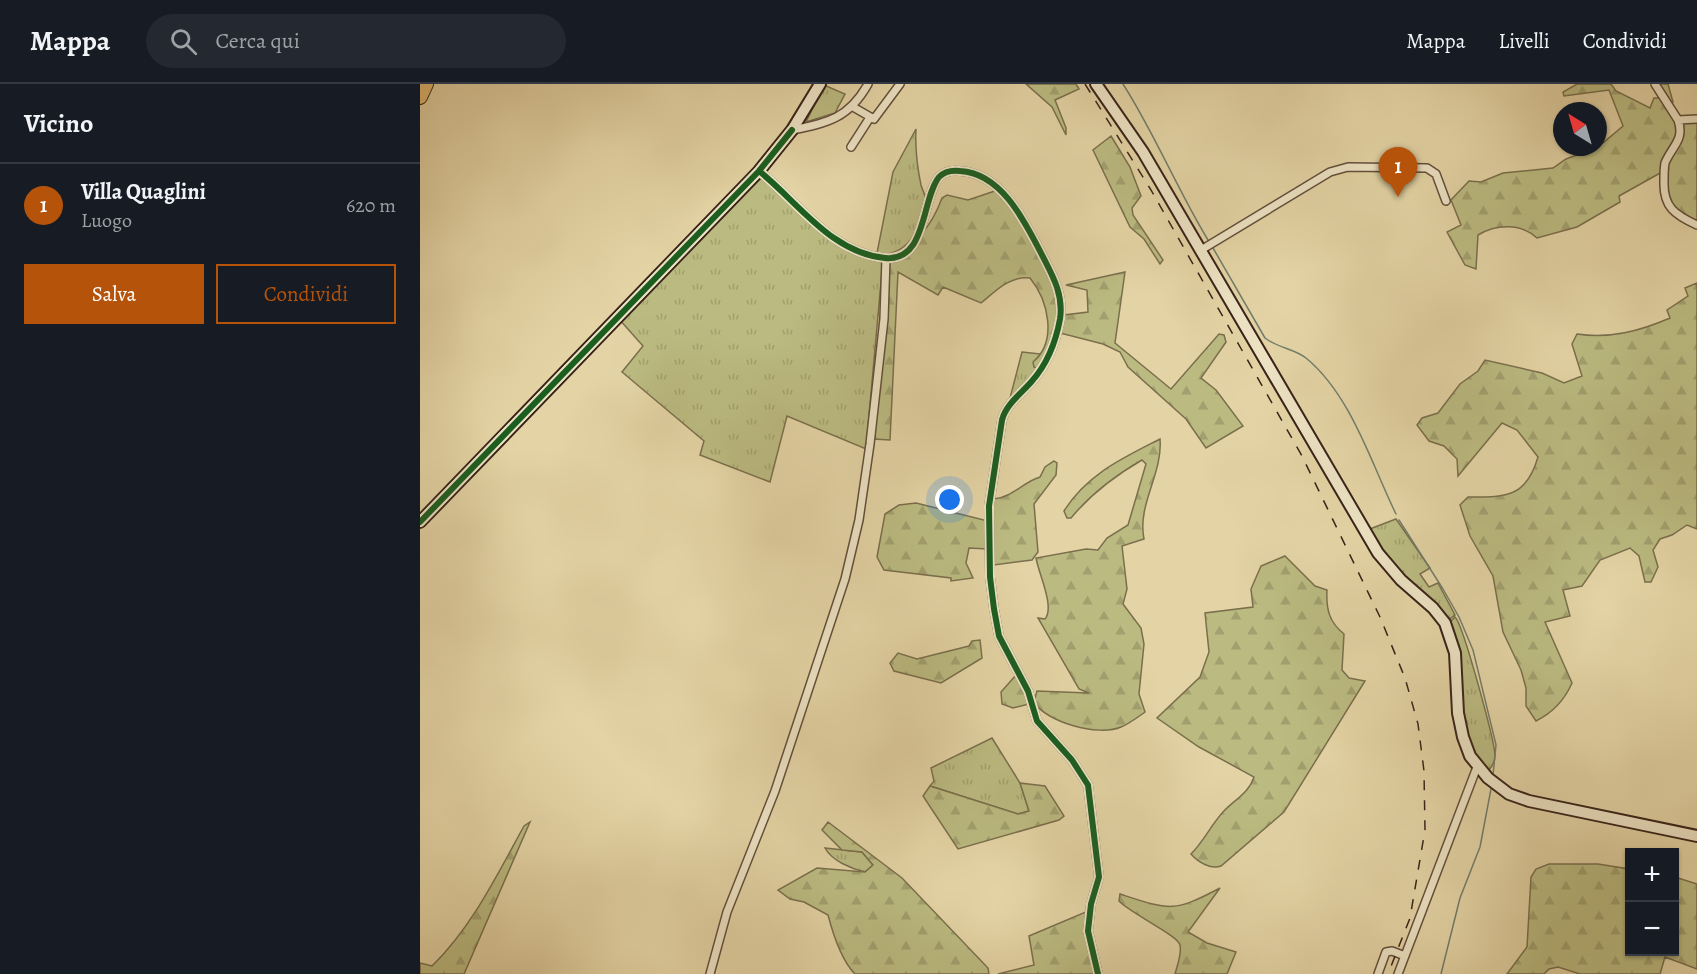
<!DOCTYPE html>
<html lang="it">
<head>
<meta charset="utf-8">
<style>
  :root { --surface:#171b24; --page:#242831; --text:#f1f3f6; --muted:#9ea1a6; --line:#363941; --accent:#b45309 }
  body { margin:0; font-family:Alegreya,serif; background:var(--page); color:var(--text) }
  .controls { position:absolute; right:18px; bottom:18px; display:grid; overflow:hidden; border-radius:0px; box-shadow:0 2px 4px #0004 }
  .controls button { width:54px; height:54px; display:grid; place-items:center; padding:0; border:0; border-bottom:2px solid var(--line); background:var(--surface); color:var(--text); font:30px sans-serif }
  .compass { position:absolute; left:1133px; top:18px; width:54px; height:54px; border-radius:50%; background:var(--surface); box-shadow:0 2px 4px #0004; rotate:323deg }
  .you { position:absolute; left:530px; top:416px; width:21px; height:21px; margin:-15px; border:4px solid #fff; border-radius:50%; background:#1a73e8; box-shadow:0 0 0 9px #1a73e833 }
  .badge { display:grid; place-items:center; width:39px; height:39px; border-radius:50%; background:var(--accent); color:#fff; font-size:20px; font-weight:700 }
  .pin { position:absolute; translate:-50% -50px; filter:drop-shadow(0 2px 3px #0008) }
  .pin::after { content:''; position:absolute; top:32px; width:21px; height:18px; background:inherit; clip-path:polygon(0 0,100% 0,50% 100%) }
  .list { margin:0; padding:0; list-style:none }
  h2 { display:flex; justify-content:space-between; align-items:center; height:78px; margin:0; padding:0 24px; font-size:26px }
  h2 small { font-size:20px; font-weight:400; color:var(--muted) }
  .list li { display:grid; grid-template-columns:39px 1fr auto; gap:18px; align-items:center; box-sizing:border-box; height:84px; padding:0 24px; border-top:2px solid var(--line) }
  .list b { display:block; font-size:22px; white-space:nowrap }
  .list p { margin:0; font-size:20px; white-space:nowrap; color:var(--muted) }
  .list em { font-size:20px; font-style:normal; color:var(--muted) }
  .actions { display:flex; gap:12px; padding:18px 24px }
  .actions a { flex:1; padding:14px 0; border:2px solid var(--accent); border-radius:0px; text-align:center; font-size:21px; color:var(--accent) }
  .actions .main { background:var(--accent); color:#fff }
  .icon { flex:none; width:33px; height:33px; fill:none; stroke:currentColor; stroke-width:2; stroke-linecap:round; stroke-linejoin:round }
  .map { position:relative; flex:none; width:1277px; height:890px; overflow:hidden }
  header { display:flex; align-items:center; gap:36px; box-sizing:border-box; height:84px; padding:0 30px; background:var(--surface); border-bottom:2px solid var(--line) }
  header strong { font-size:28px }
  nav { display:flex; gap:33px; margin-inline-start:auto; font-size:21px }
  .search { width:420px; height:54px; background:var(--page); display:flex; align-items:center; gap:15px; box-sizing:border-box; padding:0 21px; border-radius:33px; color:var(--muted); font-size:22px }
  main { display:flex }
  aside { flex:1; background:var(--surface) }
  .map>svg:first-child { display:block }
</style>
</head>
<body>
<header>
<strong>Mappa</strong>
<div class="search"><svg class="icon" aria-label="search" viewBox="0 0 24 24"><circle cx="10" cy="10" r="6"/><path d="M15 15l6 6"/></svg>Cerca qui</div>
<nav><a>Mappa</a><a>Livelli</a><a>Condividi</a></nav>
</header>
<main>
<aside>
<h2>Vicino<small></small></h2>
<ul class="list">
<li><span class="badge">1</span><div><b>Villa Quaglini</b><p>Luogo</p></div><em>620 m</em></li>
</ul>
<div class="actions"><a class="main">Salva</a><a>Condividi</a></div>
</aside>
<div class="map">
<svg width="1277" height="890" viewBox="0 0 1277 890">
  <defs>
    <pattern id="grass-tufts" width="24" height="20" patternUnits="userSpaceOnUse" patternTransform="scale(1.5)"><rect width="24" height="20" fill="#bbbb81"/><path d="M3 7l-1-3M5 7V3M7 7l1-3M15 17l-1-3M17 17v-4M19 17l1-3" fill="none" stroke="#a2a06f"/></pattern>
    <pattern id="forest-firs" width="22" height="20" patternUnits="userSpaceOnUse" patternTransform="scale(1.5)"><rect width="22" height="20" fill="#bbbb81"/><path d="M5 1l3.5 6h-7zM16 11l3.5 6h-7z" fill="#a2a06f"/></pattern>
  </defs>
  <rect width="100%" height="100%" fill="#e4d4a5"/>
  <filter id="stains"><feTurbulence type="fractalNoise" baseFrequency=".00333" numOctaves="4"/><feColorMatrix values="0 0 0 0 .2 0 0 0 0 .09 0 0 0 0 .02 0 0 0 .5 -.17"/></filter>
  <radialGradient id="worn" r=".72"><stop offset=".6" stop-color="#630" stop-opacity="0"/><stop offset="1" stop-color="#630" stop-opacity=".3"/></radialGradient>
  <path fill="url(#grass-tufts)" stroke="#7a6f4d" stroke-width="1.5" d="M404,1L425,10L415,29L386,38Z
    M496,45C495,64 497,82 501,101C502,105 505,110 505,114C507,139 485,177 457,169L473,88Z
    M341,92L348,96L391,141L417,157L463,176L446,365L367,332L350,398L280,371L284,357L202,288L223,262L199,235Z
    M602,268L621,270L617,275L618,285L589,318Z
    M976,435L1010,484L1000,490L1009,503L1018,499L1035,531L1027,537C999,508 970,480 950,445Z
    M1035,533C1043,540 1074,655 1075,671C1075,678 1073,682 1068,687L1055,670L1047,654L1029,539Z
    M572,654L600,699L609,727L598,730L510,702L514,697L511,684Z
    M405,764L442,768L453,781L445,788C432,785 412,777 405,764Z"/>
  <path fill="url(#forest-firs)" stroke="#7a6f4d" stroke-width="1.5" d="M606,0H656L659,5L635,16L646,44V51L632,23Z
    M1157,0H1191L1196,7L1230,24L1234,14H1241L1231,0H1248L1253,18L1247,20L1258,36L1277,35V141L1251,125L1242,88L1199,112L1200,118L1157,143L1117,154C1101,139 1076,140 1058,151L1056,185L1045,181L1027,148L1041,141L1031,116L1049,97L1061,98L1083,89L1133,84L1146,75L1178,63L1203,42L1189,6L1144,12L1143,8Z
    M691,52L710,83L721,112L712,124L713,131L743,176L740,180L724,155L710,143L673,66Z
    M578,106C601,137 644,195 638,234C636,252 627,270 618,285L614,283L613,278C638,257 628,216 610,194C589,192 576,207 561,219L523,203L518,211L478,188L470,356L453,355L468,176C496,157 510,147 522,114L527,111L548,116Z
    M705,188L695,259L751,305L799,250L804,251L806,258L781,294L796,306L823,342L786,364L766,335L708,283L700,268L683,260L640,249L644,231L668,228L667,206L646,201Z
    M1277,199V445L1267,441L1252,451L1240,455L1233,466L1238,483L1231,498H1225L1219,472L1210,464L1180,476L1162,502L1143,506L1150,532L1125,538L1152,599C1145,615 1132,629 1116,637L1106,622V604L1101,586L1083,548L1073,492L1050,452L1040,421L1048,413C1086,413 1106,414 1118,373L1097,346L1082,339L1038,392L1037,375L1024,362L1009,357L997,341L1002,334L1018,329L1040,300L1058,287L1065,276L1122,289L1144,299L1162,292L1152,260L1157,250C1190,255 1220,247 1250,234L1247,226L1268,212L1265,204Z
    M740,355C743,390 717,420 724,455L702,462L707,505L703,520L721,544L724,560L719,610L725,628C718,633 709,640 701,643C678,653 626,638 614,618L617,607L669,609L659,605L618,534L625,535C635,523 619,491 616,474L666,465L678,466L687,454L708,441L726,380L722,376C696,391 670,411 651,434H647L644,427C667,390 703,374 740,355Z
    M634,377L637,379L636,391L614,420L618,468L612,476L574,481L571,422L574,415C593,413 603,398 620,393L625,383Z
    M496,419L568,437L567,465L549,464L546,479L553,494L531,497V494L464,486L457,473L465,430L479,421Z
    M865,472L895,502L907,506C906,525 909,538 924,550L922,586L929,594L945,597L864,728L801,782C791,786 778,778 771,770C784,757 791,741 803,728C814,716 829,709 834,693L779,663L737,634L780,593L789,568L785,529L833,523L831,505L841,482Z
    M560,556L562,574L521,599L474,587L470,579L478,569L497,575L549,562L552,557Z
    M597,590L609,620L593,624L582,620L581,608Z
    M600,699L625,702L644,732L639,736L538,765L503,712L510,702L598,730L609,727Z
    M110,738L44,890H0V879L12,882C52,843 77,791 104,742Z
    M408,738L482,794L568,884L569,890H435C421,876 413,850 408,831L384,818L370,815L358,806L397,784L445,788L453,781L442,768L422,766L402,746Z
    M1129,780H1178L1209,785L1210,868H1254L1255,793L1277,800V885L1245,873L1240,890H1160L1138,883L1129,885L1124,890H1087L1107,863L1111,793L1116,785Z
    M800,804L768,848L787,859L816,868L807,890H755C757,882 762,870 760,861C759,852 710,829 699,817L700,810C749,826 753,829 800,804Z
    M668,827L676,890H578L614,881L609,852Z"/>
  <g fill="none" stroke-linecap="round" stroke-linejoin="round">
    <path stroke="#717d6b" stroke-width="1.5" d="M703,0C735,50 757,105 788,156
      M793,164L845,254C858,264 875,265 886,274C931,311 951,379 976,430
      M979,436L1023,505L1039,533L1053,566L1076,661L1073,691
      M1021,890L1040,814L1060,763L1071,705"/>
    <defs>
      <path id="street" d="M1235,0L1258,36L1277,35
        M433,23L454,35L480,0
        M1258,36C1265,56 1252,62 1245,79C1244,84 1244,92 1244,97C1243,123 1255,131 1277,141
        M372,46C408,39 429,34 448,0
        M431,63L449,35
        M339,87C378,118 411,169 465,174C507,178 501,116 519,93C525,87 532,86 540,87C580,89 603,134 620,167C631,189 644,209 640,235C636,257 627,280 612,297C602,309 586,320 582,336L569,422L570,493L574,525L579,552L608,607L617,637L652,676L668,701L679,793L671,820L668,847L678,890
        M781,166L910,88L928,83L1007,84L1016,90L1026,117
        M290,890L307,828L355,707L425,495L439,436L450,360L464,235L466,174
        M958,890L966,868L972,867L985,872
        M978,890L1057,683"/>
      <path id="secondary" d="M676,0L723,68L958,469L981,496L1013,524L1025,539L1035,569L1038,629L1043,653L1050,672L1068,694L1089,710L1109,717L1277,752
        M0,438L339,87L372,46L400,0"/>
      <path id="highway" d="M0,13L6,0"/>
    </defs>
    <use href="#street" stroke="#634f3c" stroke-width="10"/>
    <use href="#secondary" stroke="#382319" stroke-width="14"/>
    <use href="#highway" stroke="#382319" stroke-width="16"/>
    <use href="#street" stroke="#ede3c4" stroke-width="7"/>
    <use href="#secondary" stroke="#ede3c4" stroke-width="10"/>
    <use href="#highway" stroke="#e2ba72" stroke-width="14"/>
    <path stroke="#382319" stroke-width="1.5" stroke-dasharray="10 10" stroke-linecap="butt" d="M665,0L731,106L882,372L960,533L985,594L998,640L1004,687L1005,746L990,834L968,890"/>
    <defs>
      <path id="cycleway" d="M339,87C378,118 411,169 465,174C507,178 501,116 519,93C525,87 532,86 540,87C580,89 603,134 620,167C631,189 644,209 640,235C636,257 627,280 612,297C602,309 586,320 582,336L569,422L570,493L574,525L579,552L608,607L617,637L652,676L668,701L679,793L671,820L668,847L678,890
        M0,438L339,87L372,46"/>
    </defs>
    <use href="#cycleway" stroke="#ede3c4" stroke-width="10"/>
    <use href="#cycleway" stroke="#1b5e20" stroke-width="6"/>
  </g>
  <rect width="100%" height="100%" filter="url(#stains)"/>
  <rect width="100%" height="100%" fill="url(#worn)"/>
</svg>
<div class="controls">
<button>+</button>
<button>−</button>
</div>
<svg class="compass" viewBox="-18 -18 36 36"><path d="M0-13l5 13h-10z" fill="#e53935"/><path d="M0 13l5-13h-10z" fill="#9ea1a6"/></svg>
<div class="you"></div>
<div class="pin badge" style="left:978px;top:113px">1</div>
</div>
</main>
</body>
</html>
